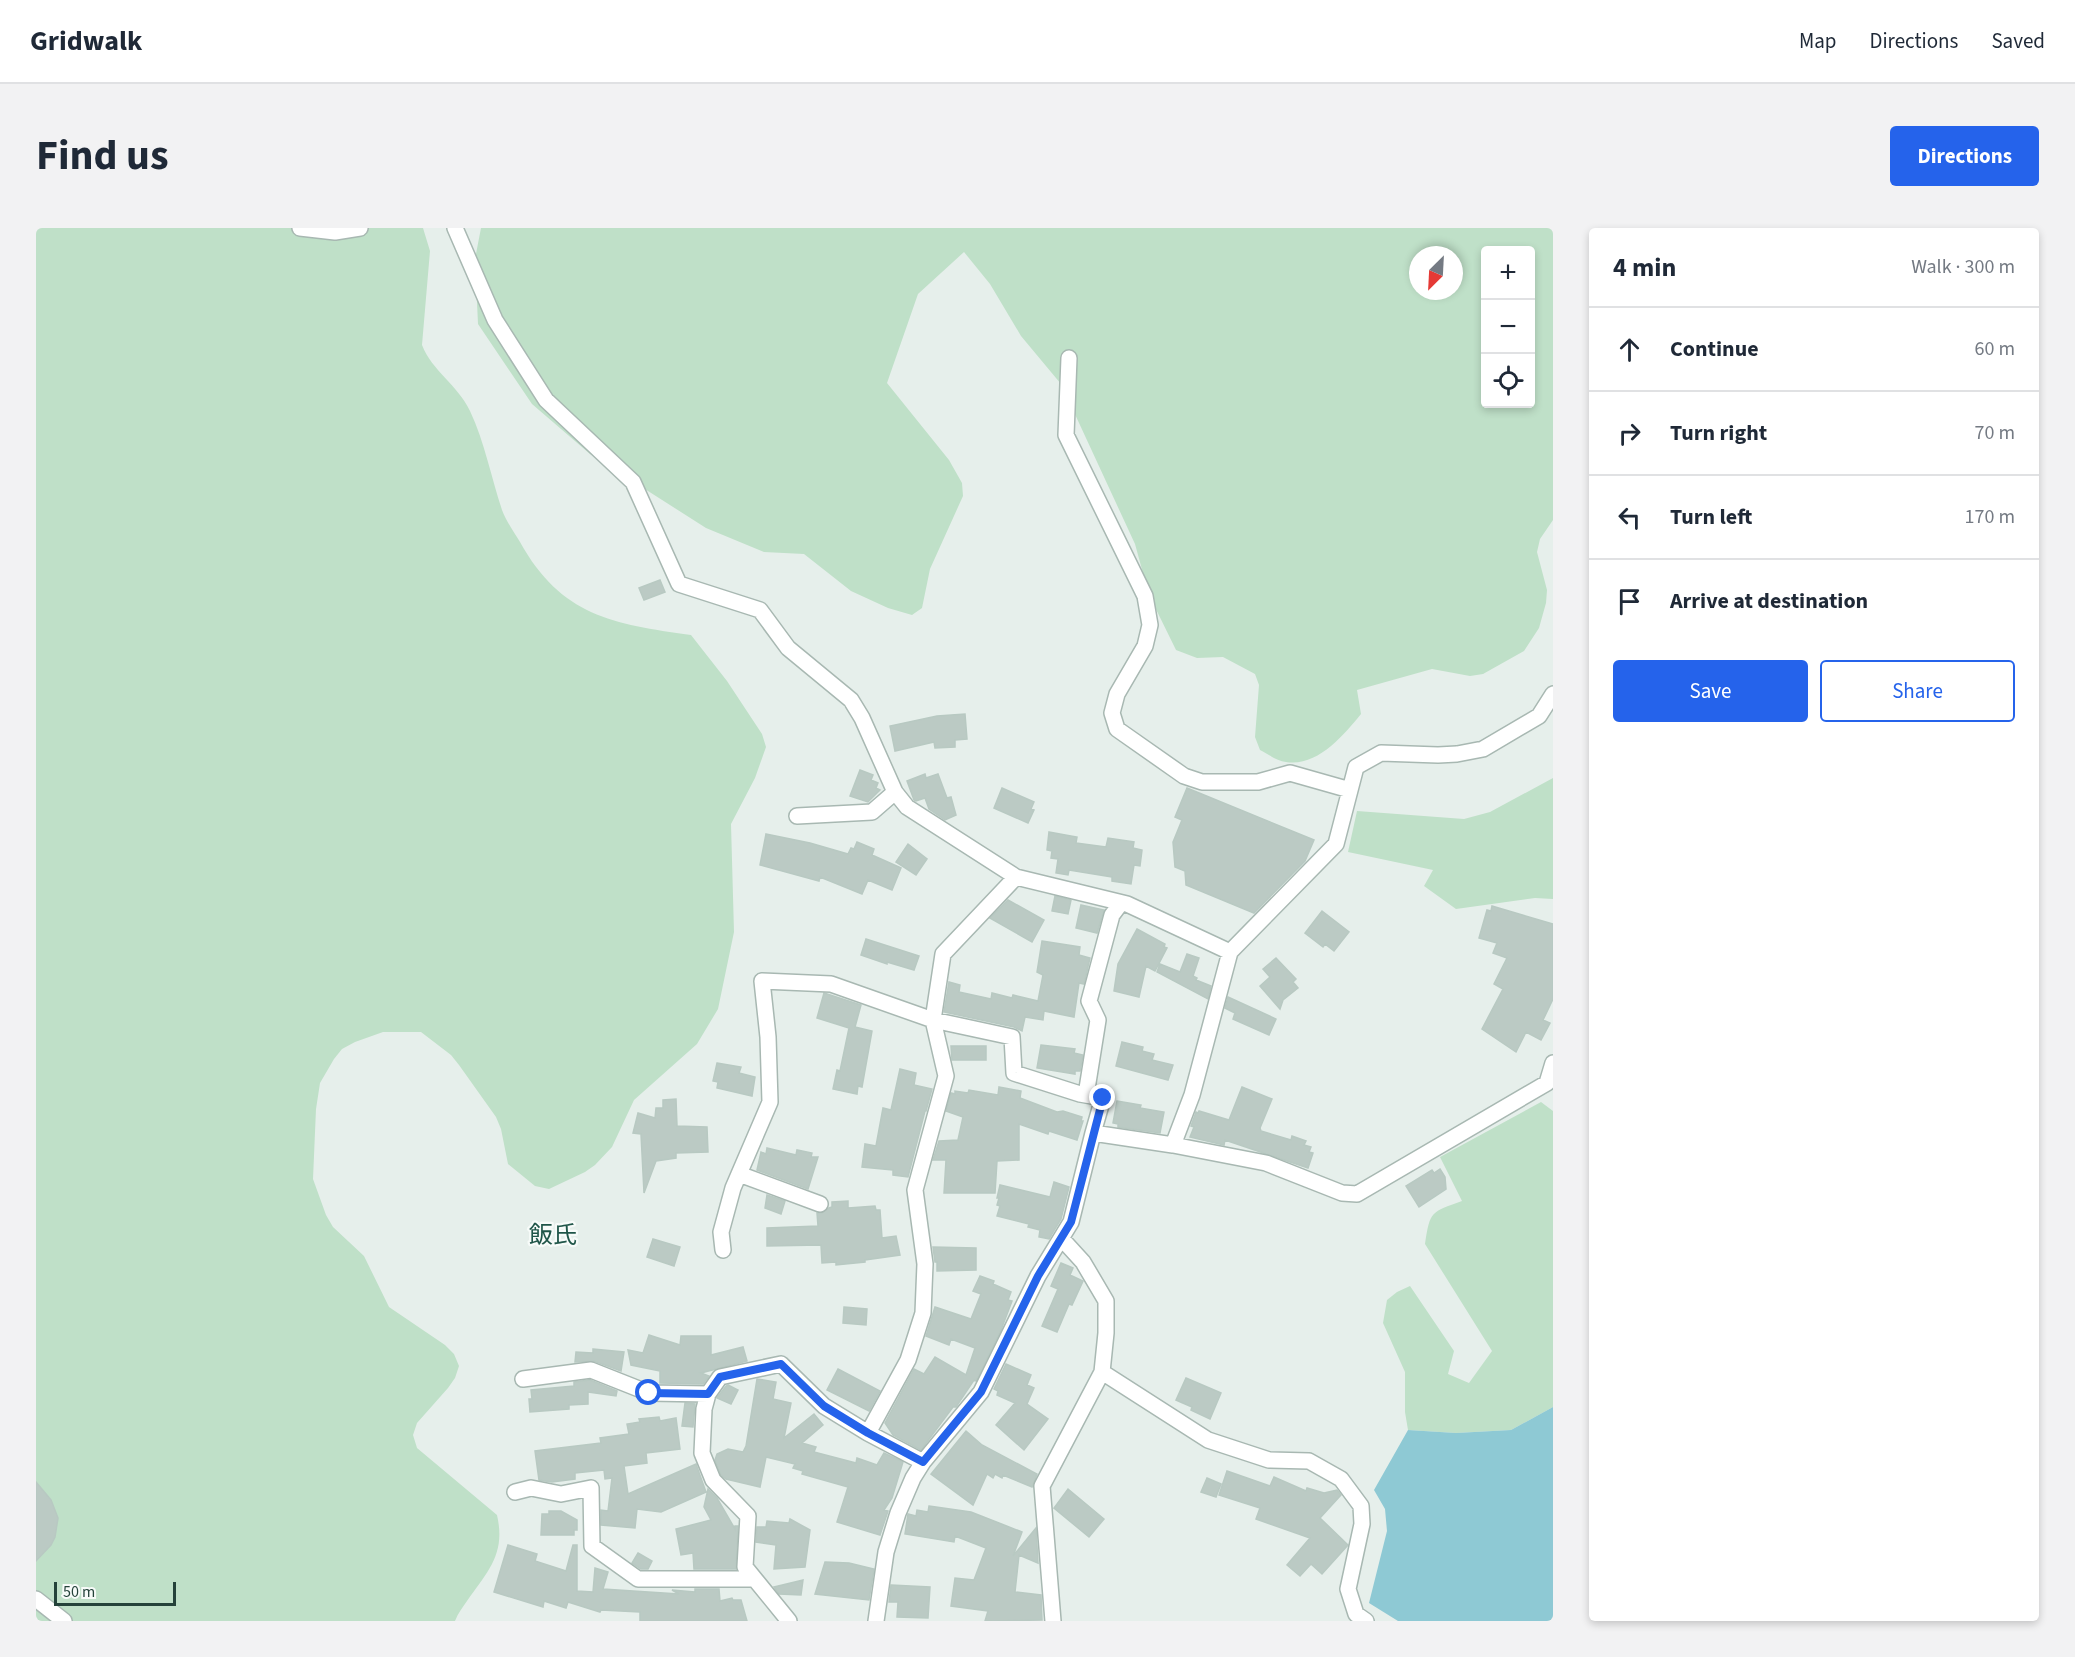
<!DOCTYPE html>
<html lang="en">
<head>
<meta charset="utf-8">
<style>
  :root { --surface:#fff; --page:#f2f2f3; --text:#1f2937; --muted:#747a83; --line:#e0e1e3; --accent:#2563eb }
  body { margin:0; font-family:"Source Sans 3","Noto Sans JP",sans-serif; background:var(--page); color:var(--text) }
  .controls { position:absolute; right:18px; top:18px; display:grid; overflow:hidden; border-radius:6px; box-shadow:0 3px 9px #0003 }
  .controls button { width:54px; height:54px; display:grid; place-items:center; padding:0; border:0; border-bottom:2px solid var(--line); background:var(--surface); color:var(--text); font:30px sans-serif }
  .compass { position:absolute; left:1373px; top:18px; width:54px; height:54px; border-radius:50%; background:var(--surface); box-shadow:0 3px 9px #0003; rotate:204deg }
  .scale { position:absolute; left:18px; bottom:15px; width:122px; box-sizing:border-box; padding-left:6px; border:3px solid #24423a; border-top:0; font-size:16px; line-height:21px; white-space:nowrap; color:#24423a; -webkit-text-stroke:4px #f7fbf9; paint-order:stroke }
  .stop { position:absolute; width:18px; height:18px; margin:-14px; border:4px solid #2563eb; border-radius:50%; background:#fff }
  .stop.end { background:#2563eb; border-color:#fff; box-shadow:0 2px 6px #0008 }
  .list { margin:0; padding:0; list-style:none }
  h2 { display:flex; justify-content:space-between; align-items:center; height:78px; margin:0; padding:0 24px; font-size:26px }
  h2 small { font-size:20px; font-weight:400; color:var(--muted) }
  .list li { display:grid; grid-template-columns:39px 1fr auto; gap:18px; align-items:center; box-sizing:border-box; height:84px; padding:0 24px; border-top:2px solid var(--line) }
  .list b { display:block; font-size:22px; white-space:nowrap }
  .list em { font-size:20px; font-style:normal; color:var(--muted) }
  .actions { display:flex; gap:12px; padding:18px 24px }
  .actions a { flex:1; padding:14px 0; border:2px solid var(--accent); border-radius:6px; text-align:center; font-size:21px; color:var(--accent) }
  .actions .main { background:var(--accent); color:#fff }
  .icon { flex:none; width:33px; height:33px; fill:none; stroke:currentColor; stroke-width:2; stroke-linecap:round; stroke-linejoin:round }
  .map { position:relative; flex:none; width:1517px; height:1393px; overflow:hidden; border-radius:6px }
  header { display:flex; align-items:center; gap:36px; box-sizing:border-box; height:84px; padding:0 30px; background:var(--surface); border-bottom:2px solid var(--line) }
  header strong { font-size:28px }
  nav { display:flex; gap:33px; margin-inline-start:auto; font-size:21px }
  .intro { display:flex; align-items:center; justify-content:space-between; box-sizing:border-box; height:144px; padding:0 36px }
  h1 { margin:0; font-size:42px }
  .button { padding:15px 27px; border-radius:6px; background:var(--accent); color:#fff; font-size:21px; font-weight:700 }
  main { display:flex; gap:36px; padding:0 36px }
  aside { flex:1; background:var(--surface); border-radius:6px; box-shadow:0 3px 9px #0003 }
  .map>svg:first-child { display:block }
</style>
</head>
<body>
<header>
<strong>Gridwalk</strong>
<nav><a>Map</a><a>Directions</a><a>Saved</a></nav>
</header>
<div class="intro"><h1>Find us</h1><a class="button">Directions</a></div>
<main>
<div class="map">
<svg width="1517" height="1393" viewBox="0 0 1517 1393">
  <rect width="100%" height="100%" fill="#e6efeb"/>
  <path fill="#bfe0c8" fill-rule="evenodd" d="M0,0H387L394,23L386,117C396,143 422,157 434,183C449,215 455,249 466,282C470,293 478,304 484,314C525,388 577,396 655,407L691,453L726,506L730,519L719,550L695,596L698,704L682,781L661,816L598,872L576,919L559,937L549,944L513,961L499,958L472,936L465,901L460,889L423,837L415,827L385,804H347L319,814L306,821L298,831L284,855L280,881L277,951L290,987L297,999L328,1028L353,1079L409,1117L418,1126L423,1138L419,1150L412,1160L381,1195L377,1207L381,1220L461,1287C470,1326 452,1343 431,1373C427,1379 422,1385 419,1393H0Z
    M445,0H1517V292L1504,311L1501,324L1511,362L1510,375L1503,400L1488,423L1447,446L1434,448L1396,441L1321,462L1325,486C1307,508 1281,539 1250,534C1241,533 1232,526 1224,522L1219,509L1223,457L1219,446L1187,429L1161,430L1140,422L1113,367L1099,316L1025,156L985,108L954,56L928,24L882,66L851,155L913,232L926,255L927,268L894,341L886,380L876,387L852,380L815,363L768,326L728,324L670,300L554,226L496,176L442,96L439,31ZM1450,22H1494V176H1450ZM1382,27H1418V63H1382Z
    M1517,550V671L1499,670L1420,681L1388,658L1397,642L1312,624L1321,583L1428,591L1454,584Z
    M1505,874L1517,883V1179L1475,1202L1420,1205L1372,1202L1369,1184V1144L1347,1095L1351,1072L1361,1064L1374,1058L1418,1123L1412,1146L1433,1155L1456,1123L1389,1016C1394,983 1395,984 1426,973L1404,929Z"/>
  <path fill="#8ec9d4" d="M1517,1179V1393H1362L1333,1375L1351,1303L1349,1281L1338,1262L1372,1202L1420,1205L1475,1202Z"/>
  <path fill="#bbcac4" stroke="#b8c9c2" stroke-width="1.5" d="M624,352L629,364L608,372L603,360Z
    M929,486L931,511L919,512V519L899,520L898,514L859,523L854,498L901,488Z
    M824,542L837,547L835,552L842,555L840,560L844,562L832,574L814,568Z
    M889,546L890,550L902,546L911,570L915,569L920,587L909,592L893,581L889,570L880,573L878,572L871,553Z
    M966,560L998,574L995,581L998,582L992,595L958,580Z
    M1151,560L1278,612L1269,633L1218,685L1150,657L1149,643L1139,639L1137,614L1146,592L1139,589Z
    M1013,604L1041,609L1040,615L1070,619L1072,610L1098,614L1097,620L1106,622L1104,638L1098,637L1095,656L1076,653V649L1033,642L1032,647L1020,645L1022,631L1015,630L1016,623L1011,622Z
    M730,606L774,615L812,626L815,620L818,621L821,614L838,621L836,627L865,640L856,662L832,652L826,666L784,649L783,653L724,637Z
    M872,616L891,631L880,647L860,634Z
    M1019,668L1035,672L1032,686L1016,683Z
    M972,672L1008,692L996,714L954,690Z
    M1045,677L1068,682L1061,705L1040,700Z
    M1456,678L1517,696V771L1507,792L1514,795L1505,812L1490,804L1480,824L1446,801L1467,761L1458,756L1471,730L1457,725L1461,715L1443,710L1451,682L1455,683Z
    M1286,683L1313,704L1298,723L1289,716L1287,719L1269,705Z
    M1101,701L1129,716L1128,719L1131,720L1119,743L1110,738L1103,769L1078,763L1082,736Z
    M830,711L883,728L878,742L851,734V736L825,727Z
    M1006,713L1044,719L1043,727L1054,730L1048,756L1043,755L1038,789L1008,783L1007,792L989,789L986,803L978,799L908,784L913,754L924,757L923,764L955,771L956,765L976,770L977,767L1002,773L1007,747L1001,744Z
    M1151,726L1163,730L1157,748L1161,750L1160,752L1175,758L1172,771L1121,744L1124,736L1144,744Z
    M1240,730L1260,751L1257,754L1262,760L1247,772L1244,781L1224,758L1234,749L1227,741Z
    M788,765L825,777L819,799L836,803L826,859L822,858L821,866L797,861L801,842L804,843L813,800L781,790Z
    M1192,769L1240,791L1233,807L1197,791L1199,785L1189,780Z
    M1086,814L1107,819L1106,823L1118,826L1116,832L1137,837L1132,852L1080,838Z
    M1005,817L1039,821L1038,825L1047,827L1044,843H1039V846L1001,840Z
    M915,818H950V832H916Z
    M681,835L705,839L703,845L719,849L716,868L681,860L682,854L677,853Z
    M864,841L880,845L878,857L896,861L890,883H889L872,949L857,947V942L826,939L829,916L840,918L847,880L855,882Z
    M963,859L985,863L984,870L1021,884L1027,883L1046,889L1045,893H1047L1041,912L1013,903L1012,906L983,896V932L961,933L959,965H908L910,932H897L903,913L922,912L927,889L910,883L915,865L919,866V863L932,865L933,862L962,867Z
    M1206,859L1236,871L1224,900L1225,903L1255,912L1256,908L1270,913L1268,917L1275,919L1273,924L1277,925L1272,940L1189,912L1188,917L1154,909L1158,899L1155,898L1160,884L1162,885L1163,883L1193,892Z
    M640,871L641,898L671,899L672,924L640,925V930L620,933L608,965L605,906L597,905L602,885L619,890L620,880H627V872Z
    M1081,873L1105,877L1104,880L1128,884L1124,905L1082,899V896L1077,895Z
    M731,920L760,927L761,922L776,925L775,929H782L772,961L721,942L725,924L730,926Z
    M1404,941L1409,949L1410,961L1383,979L1370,958L1396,942L1398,945Z
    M1018,954L1033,959L1025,991L1013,1011L1003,1009L1004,1002L992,999L993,996L961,988L964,978L961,977L963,970H961L964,957L1014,969Z
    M731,967L749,973L745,986L729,980Z
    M812,973V980L839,978L840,982H844L846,1010L860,1008L864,1027L829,1032V1034L800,1037V1034L786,1035L785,1017L731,1018V1000L782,998L781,985H786L793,980L796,979V974Z
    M617,1011L644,1019L638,1038L611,1029Z
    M897,1019L940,1020V1042L901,1043V1034H899Z
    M1025,1035L1037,1040L1034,1047L1047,1053L1036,1077L1033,1076L1021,1104L1006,1098L1022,1061L1015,1058Z
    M944,1048L958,1053L957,1056L975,1064L972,1072L976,1073L965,1102L940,1153L938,1152L920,1179H917L885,1222L857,1207L849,1195L878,1141L888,1146L899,1129L930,1147L939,1120L915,1111L913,1117L890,1108L899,1079L935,1091L945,1066L937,1063Z
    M808,1079L831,1081L830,1097L807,1095Z
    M613,1107L644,1117L645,1108H675V1127L707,1119L711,1133L665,1145L673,1148L667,1156L624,1155V1143L595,1137L592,1122L607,1125Z
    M557,1121L588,1124L585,1143L558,1133L539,1134L540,1124L557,1125Z
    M970,1136L995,1147L991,1157L998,1160L991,1176L1012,1191L988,1222L960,1197L979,1175L961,1167L962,1163L958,1161Z
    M802,1141L844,1163L833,1183L791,1162Z
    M1150,1150L1185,1165L1174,1191L1155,1182L1156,1179L1140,1172Z
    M721,1151L740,1154L737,1171L755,1175L748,1210L778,1186L787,1197L766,1215L780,1219L778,1224L820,1235L821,1230L841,1237L848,1225L867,1234L856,1270L848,1282L852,1283L844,1307L801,1294L812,1259L766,1246L767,1243L757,1240L759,1236L730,1229L724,1259L690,1251L685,1247L679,1232L681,1226L692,1221L707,1224L710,1218Z
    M554,1152L581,1163L580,1168L552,1164V1176L533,1177V1181L494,1184L493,1171H496L495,1162L538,1158V1154Z
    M692,1157L702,1162L695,1176L681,1170L690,1158Z
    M649,1175L659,1176L657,1199L646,1198Z
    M623,1189L624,1193L640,1190L644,1221L610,1225L611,1235L588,1238L592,1266L660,1236L670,1264L625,1284L601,1281L599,1300L565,1297V1282L572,1283L576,1250L569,1251L568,1242L539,1245V1251L516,1254L503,1252L499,1223L565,1215L564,1210L593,1206L591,1196L604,1194L603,1191Z
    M930,1203L946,1217L1001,1246L996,1259L967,1247L966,1250L959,1246L957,1250L951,1246L937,1277L895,1246Z
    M1191,1243L1234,1258L1238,1249L1270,1263L1271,1260L1288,1265L1301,1262L1305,1267L1284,1290L1312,1317L1286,1346L1275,1336L1264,1348L1251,1337L1274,1310L1220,1291L1224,1280L1183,1267Z
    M1171,1250L1185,1256L1180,1269L1165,1264Z
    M0,1254L15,1272L22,1290L19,1309L15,1317L0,1333Z
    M672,1261L681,1270L699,1301V1298H702L700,1341H658L657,1325L645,1327L640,1301L675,1292L668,1279Z
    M1032,1261L1068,1291L1053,1309L1018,1280Z
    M893,1278L935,1284L986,1304L977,1328L1000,1300L1002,1335L983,1327L979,1364L1005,1367L1006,1392L949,1393L952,1383L915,1378L919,1350L938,1352L950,1320L919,1308L918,1314L869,1306L872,1286L880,1288L881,1282L892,1284Z
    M513,1283H525L541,1292V1302H538V1307H505L506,1286H513Z
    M754,1291L774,1302L769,1339L738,1341L740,1317L720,1314L721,1299H730L731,1293L753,1295Z
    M472,1317L501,1326L499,1333L530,1343L537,1317H541V1363L557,1364L559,1340L572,1344L567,1361L643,1366L636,1362L659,1364V1361H683L684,1373L696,1370L697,1372H705L711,1393H604V1384L565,1382L564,1384L532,1374L530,1380L508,1373L507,1379L458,1364Z
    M602,1325L616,1333L612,1341H605L596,1335Z
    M789,1334L813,1335L838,1341L833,1372L779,1366Z
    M767,1352L765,1367L743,1366L738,1359Z
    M855,1357L894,1359L892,1390L861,1389L862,1374H853Z"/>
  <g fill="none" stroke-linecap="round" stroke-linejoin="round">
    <defs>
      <path id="street" d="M264,0L299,4L324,0
        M419,0L459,92L510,172L597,254L643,356L724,382L752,420L815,472L826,490L859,564L871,579L980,649L1091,676L1194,724
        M1033,130L1030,207L1109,368L1114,397L1109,418L1081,466L1076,485L1081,501L1148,548L1166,554H1222L1254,545L1314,562
        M761,588L836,584L859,564
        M1050,867L1062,792L1053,773L1076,687L1085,675
        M1137,917L1156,867L1194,724L1300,616L1320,539L1345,525L1402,527L1421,526L1447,521L1503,488L1517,466
        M703,946L784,976
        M687,1022L685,1004L697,960L734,874L732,809L726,753L795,756L897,792L976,809L978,845L1044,866L1067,870L1057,905
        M1066,1144L1172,1212L1233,1232L1273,1233L1305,1251L1325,1278L1326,1296L1312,1361L1320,1386L1330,1393
        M487,1151L555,1142L613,1165L672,1166
        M832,1205L872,1132L887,1085L889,1036L879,962L910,848L897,792L907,726L980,649
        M479,1264L495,1260L525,1266L555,1260L556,1318L602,1351H718
        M0,1371L28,1393
        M753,1393L709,1339L712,1288L677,1252L666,1225L668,1181L672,1166L684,1149L745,1136L788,1178L832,1205L887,1234
        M840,1393L850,1324L862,1285L877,1250L887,1234L945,1164L1002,1048L1035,994L1057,905L1137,917L1230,935L1306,965L1321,966L1511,855L1517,835
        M1017,1393L1006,1258L1066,1144L1070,1105V1073L1047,1034L1026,1011"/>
    </defs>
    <use href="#street" stroke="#a8b8b2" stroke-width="18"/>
    <use href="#street" stroke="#fff" stroke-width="15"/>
  </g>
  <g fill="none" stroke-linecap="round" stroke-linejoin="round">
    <path stroke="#2563eb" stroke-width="8" d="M613,1165L672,1166L684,1149L745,1136L788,1178L832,1205L887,1234L945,1164L1002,1048L1035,994L1067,870"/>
  </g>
  <g text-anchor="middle" stroke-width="4.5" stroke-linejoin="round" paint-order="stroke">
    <g font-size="24" fill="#1f5548" stroke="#f7fbf9">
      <text x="517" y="1015">飯氏</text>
    </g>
  </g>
</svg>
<div class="controls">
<button>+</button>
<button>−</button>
<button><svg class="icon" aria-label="locate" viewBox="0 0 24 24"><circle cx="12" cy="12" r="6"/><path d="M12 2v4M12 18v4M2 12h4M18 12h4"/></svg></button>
</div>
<svg class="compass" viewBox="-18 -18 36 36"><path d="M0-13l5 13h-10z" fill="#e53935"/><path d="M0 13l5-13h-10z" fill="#747a83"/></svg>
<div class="scale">50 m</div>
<div class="stop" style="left:613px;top:1165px"></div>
<div class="stop end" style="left:1067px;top:870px"></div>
</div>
<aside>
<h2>4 min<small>Walk · 300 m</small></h2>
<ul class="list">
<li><svg class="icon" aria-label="ahead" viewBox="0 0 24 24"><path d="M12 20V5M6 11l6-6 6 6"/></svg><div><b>Continue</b></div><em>60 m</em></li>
<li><svg class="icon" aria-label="right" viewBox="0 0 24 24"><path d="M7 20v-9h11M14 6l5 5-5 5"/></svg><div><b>Turn right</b></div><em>70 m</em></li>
<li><svg class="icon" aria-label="left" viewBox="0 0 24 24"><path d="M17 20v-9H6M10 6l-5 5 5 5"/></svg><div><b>Turn left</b></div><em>170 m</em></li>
<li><svg class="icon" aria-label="arrive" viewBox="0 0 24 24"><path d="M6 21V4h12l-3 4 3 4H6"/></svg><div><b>Arrive at destination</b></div></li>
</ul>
<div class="actions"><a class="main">Save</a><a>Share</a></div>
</aside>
</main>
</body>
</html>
